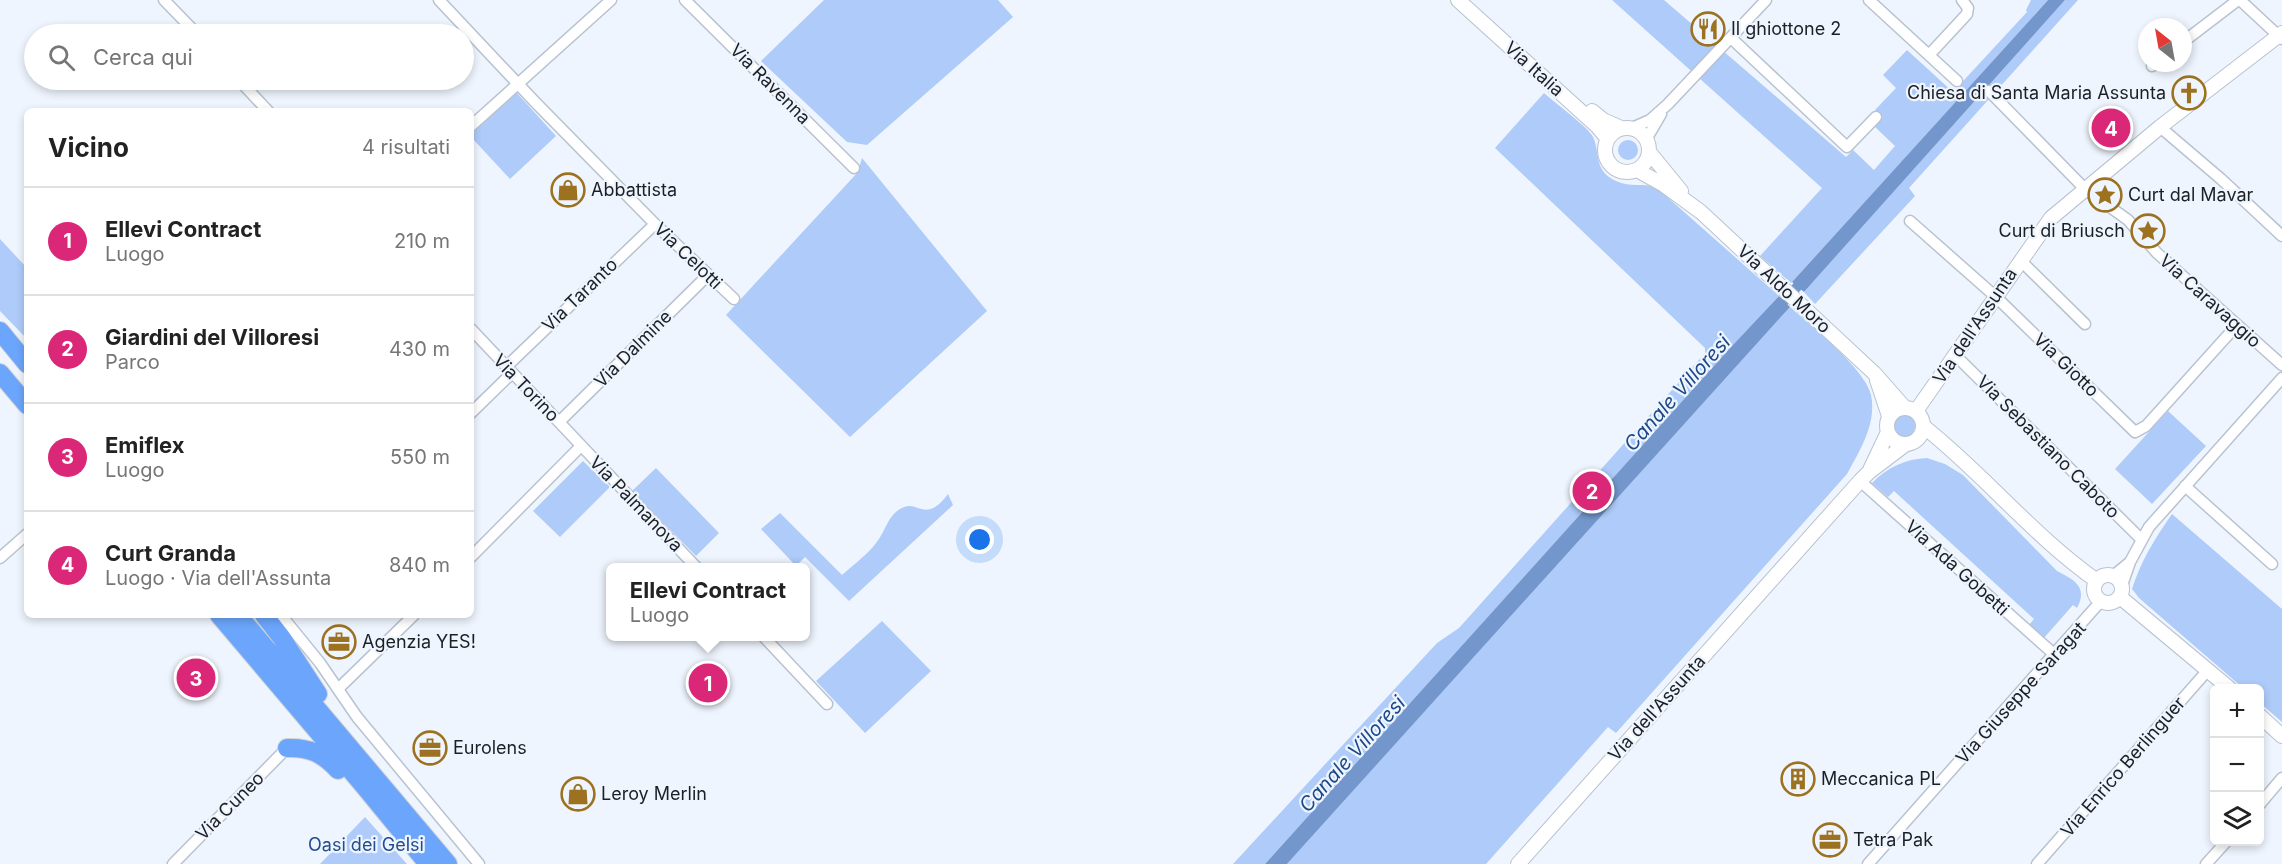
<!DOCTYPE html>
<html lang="it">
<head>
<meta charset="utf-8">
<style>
  :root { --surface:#fff; --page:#f6f6f6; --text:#222; --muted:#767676; --line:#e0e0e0; --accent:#db2777 }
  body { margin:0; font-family:Inter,sans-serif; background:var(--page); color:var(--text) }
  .controls { position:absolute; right:18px; bottom:18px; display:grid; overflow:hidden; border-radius:9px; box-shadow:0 3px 9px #0003 }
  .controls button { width:54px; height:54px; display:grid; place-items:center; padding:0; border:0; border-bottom:2px solid var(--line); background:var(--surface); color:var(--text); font:30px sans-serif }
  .compass { position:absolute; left:2138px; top:18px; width:54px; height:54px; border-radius:50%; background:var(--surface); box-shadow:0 3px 9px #0003; rotate:329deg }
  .you { position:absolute; left:980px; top:540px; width:21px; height:21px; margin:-15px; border:4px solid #fff; border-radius:50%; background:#1a73e8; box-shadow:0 0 0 9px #1a73e833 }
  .badge { display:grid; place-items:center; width:39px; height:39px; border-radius:50%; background:var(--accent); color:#fff; font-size:20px; font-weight:700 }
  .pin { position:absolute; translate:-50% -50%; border:3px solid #fff; box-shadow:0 2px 6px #0006 }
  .popup { position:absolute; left:606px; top:563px; width:204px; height:78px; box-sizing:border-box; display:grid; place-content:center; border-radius:9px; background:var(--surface); filter:drop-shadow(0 2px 4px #0005); font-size:20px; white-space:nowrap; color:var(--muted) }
  .popup b { font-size:22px; color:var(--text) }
  .popup::after { content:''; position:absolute; left:50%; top:100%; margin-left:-12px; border:12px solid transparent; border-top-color:var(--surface) }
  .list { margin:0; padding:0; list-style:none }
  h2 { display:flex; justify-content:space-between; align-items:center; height:78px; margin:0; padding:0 24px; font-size:26px }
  h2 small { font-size:20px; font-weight:400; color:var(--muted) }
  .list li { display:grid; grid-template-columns:39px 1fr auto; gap:18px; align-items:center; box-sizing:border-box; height:108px; padding:0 24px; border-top:2px solid var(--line) }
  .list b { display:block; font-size:22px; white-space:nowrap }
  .list p { margin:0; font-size:20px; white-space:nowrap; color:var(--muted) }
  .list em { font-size:20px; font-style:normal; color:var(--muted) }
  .icon { flex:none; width:33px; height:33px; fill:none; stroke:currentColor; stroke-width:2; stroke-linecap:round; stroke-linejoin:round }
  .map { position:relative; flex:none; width:2282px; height:864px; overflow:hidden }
  .search { position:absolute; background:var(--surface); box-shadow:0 3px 9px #0003; left:24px; top:24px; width:450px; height:66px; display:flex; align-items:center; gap:15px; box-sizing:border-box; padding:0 21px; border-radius:33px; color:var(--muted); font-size:22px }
  .panel { position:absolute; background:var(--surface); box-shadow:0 3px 9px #0003; left:24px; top:108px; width:450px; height:510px; border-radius:9px }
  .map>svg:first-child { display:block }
</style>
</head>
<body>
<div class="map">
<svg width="2282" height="864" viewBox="0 0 2282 864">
  <rect width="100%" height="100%" fill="#eff5fe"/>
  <path fill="#aecbf9" d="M824,0H998L1013,17L867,145L847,142L761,61Z
    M1612,0H1664L1846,157L1853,150L1874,170L1895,146L1874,126L1883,117L1875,110L1896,88L1883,75L1907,50L1953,92L2027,12L2026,10L2031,0H2048L1791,283L1760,256L1822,188Z
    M2065,0H2078L1909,188L1915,196L1815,304L1804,292Z
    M516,92L556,136L510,179L471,137V133Z
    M1544,93C1554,102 1589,128 1593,137C1601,155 1593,170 1616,181C1630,188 1643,182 1657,188L1779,296L1731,347L1265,864H1233L1437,643L1459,628L1705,353V348L1495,148Z
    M1618 150a10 10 0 1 1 20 0a10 10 0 1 1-20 0Z
    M862,158L987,311L850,437L726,315L858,172Z
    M0,239L27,268V339L0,311Z
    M1790,307C1811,325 1866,370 1871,395C1877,423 1860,450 1847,474L1616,733L1608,727L1486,864H1287Z
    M2168,411L2206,446L2152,504L2115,469Z
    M1893 426a11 11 0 1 1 22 0a11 11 0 1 1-22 0Z
    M1927,458L1945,464L1963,475L2057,571C2075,580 2088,587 2077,608L2073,605L2043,639L2029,625L2034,619L1894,491L1888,497L1872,483C1888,467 1905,459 1927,458Z
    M583,461L610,487L560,537L533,511Z
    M656,468L719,533L696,556L632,491Z
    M948,494L953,505L849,601L805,557L796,566L761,529L780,513L842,575C853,565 867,555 876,543C886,531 887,517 900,509C918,497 924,526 948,494Z
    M2172,514L2282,609V722L2260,703V688H2243L2139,598L2132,589C2141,561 2155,538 2172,514Z
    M882,621L931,671L865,733L816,681Z
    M365,817L407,864H320Z"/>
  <path fill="#7397cd" d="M2048,0H2065L1804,292L1792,282Z
    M1779,296L1790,307L1287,864H1265L1731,347Z"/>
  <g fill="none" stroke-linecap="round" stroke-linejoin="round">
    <path stroke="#7397cd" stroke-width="10" d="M1775,311L1807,276"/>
    <defs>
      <path id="minor" d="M164,0L197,34
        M439,0L535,102L655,224L734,299
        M685,0L854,168
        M1869,0L1957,81
        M2240,0L2282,39
        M1731,38L1847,147L1876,117
        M2183,42L2238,0
        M1929,55L1967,14L1968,8L1962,0
        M2152,66L2156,63
        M239,80L268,111
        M1989,91L2085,189L2128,220L2157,253L2282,365
        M471,126L611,0
        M2160,127L2221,179L2282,236
        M1632,128L1650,120L1668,104L1766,0
        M1647,138L1661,114
        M1910,221L1996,297L2135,432L2146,426L2237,325
        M2020,260L2085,324
        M471,329L697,568
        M1955,355L2141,539
        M506,367L655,224
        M471,413L512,373
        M559,422L707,276
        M1860,481L2055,655
        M2185,486L2272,564
        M471,557L581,446
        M0,558L27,534
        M2113,576L2130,562
        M2122,585L2130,562L2149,527L2282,378
        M281,615L320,663L357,717L479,864
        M763,636L827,704
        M338,689L414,615
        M2260,804L2282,778
        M173,864L287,748
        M1868,864L2101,601
        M2037,864L2208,670
        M2206,864L2226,842"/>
      <path id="tertiary" d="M1458,0L1597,126L1608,139
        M1592,111L1603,120L1621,128
        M1605 150a22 22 0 1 1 44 0a22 22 0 1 1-44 0Z
        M1650,153L1681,191
        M1637,170L1664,185L1701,212L1874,373L1904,407
        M1877,380L1889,416
        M1887 426a18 18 0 1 1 36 0a18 18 0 1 1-36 0Z
        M1916,411L2051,218L2160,127L2282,33
        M1923,426C1984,474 2033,536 2097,581
        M1870,470L1888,432
        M2094 589a14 14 0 1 1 28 0a14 14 0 1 1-28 0Z
        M2120,597L2229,688
        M2260,716L2282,736
        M1518,864L1860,481L1869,472L1906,444"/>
      <path id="trunk" d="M0,331L27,364
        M0,373L27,405
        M219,615L364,786L428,864
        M238,615L448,864
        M264,615L281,637L318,694
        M287,748C310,747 323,754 338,770"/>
    </defs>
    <use href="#minor" stroke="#b8c2d0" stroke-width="13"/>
    <use href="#tertiary" stroke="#b8c2d0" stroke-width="16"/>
    <use href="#trunk" stroke="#d2d2d3" stroke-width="20"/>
    <use href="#minor" stroke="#fff" stroke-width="10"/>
    <use href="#tertiary" stroke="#fff" stroke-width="14"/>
    <use href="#trunk" stroke="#6ca6fc" stroke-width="18"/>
  </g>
  <defs>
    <symbol id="restaurant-ring" viewBox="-11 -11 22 22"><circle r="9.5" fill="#eff5fe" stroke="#9c7120" stroke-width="1.5"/><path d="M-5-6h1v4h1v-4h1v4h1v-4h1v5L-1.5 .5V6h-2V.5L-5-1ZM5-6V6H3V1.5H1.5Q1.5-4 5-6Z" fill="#9c7120"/></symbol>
    <symbol id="church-ring" viewBox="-11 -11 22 22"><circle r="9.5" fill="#eff5fe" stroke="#9c7120" stroke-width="1.5"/><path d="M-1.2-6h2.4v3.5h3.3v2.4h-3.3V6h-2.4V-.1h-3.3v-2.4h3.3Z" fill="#9c7120"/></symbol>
    <symbol id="shop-ring" viewBox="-11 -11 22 22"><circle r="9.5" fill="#eff5fe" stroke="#9c7120" stroke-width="1.5"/><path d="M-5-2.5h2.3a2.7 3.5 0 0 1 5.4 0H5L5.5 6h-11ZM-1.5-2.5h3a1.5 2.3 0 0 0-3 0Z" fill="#9c7120"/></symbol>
    <symbol id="sight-ring" viewBox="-11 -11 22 22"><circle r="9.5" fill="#eff5fe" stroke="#9c7120" stroke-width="1.5"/><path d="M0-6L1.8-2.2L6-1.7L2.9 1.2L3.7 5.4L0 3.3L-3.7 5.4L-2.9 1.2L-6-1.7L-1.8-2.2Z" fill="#9c7120"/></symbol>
    <symbol id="office-ring" viewBox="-11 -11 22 22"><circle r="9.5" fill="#eff5fe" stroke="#9c7120" stroke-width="1.5"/><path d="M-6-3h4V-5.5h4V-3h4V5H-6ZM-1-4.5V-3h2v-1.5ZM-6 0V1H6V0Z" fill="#9c7120"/></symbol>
    <symbol id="building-ring" viewBox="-11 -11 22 22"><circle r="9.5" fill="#eff5fe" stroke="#9c7120" stroke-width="1.5"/><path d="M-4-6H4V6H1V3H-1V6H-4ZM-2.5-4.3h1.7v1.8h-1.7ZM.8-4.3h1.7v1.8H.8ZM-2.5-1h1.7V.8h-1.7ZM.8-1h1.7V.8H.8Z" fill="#9c7120"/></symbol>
  </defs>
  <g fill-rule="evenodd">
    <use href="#restaurant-ring" x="1689" y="10" width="38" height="38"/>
    <use href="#church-ring" x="2170" y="74" width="38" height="38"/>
    <use href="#shop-ring" x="549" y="171" width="38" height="38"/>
    <use href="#sight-ring" x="2086" y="176" width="38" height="38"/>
    <use href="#sight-ring" x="2129" y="212" width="38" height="38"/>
    <use href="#office-ring" x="320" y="623" width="38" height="38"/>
    <use href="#office-ring" x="411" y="729" width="38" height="38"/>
    <use href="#building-ring" x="1779" y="760" width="38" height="38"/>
    <use href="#shop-ring" x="559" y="775" width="38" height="38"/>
    <use href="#office-ring" x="1811" y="821" width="38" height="38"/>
  </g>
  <g text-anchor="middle" stroke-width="4.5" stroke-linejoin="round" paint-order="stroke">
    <g font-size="18" fill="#1c2025" stroke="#eff5fe" text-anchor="start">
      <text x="1731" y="35">Il ghiottone 2</text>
      <text x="2166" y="99" text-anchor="end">Chiesa di Santa Maria Assunta</text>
      <text x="591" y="196">Abbattista</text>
      <text x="2128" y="201">Curt dal Mavar</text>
      <text x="2125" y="237" text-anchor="end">Curt di Briusch</text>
      <text x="362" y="648">Agenzia YES!</text>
      <text x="453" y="754">Eurolens</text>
      <text x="1821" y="785">Meccanica PL</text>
      <text x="601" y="800">Leroy Merlin</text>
      <text x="1853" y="846">Tetra Pak</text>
    </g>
    <g font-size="18" fill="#1c2025" stroke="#eff5fe">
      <text transform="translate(1534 69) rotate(42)" y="6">Via Italia</text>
      <text transform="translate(770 84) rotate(45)" y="6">Via Ravenna</text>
      <text transform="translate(688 256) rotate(44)" y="6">Via Celotti</text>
      <text transform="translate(1784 289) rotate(43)" y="6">Via Aldo Moro</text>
      <text transform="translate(580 295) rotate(-44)" y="6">Via Taranto</text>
      <text transform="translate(2210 301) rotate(42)" y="6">Via Caravaggio</text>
      <text transform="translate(1975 326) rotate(-56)" y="6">Via dell'Assunta</text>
      <text transform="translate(633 349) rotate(-45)" y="6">Via Dalmine</text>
      <text transform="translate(2066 365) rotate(44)" y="6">Via Giotto</text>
      <text transform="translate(526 388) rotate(46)" y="6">Via Torino</text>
      <text transform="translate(2048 447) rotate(45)" y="6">Via Sebastiano Caboto</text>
      <text transform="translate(636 504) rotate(46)" y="6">Via Palmanova</text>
      <text transform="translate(1957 568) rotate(42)" y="6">Via Ada Gobetti</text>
      <text transform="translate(2021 693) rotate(-48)" y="6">Via Giuseppe Saragat</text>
      <text transform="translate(1657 708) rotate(-48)" y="6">Via dell'Assunta</text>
      <text transform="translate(2123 767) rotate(-49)" y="6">Via Enrico Berlinguer</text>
      <text transform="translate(230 806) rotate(-45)" y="6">Via Cuneo</text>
    </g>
    <g font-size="18" fill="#224e90" stroke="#eff5fe">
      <text x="366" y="851">Oasi dei Gelsi</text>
    </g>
    <g font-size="20" font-style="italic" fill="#1c498a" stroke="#eff5fe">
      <text transform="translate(1677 393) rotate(-48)" y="7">Canale Villoresi</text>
      <text transform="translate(1352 754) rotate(-48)" y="7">Canale Villoresi</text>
    </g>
  </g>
</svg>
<div class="controls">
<button>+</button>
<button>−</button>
<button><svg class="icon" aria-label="layers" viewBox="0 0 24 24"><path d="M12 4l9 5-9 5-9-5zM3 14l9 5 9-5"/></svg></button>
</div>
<svg class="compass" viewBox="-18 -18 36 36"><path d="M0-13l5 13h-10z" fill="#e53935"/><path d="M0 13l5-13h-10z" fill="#767676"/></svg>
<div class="you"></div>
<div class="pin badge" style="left:708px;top:683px">1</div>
<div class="popup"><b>Ellevi Contract</b>Luogo</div>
<div class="pin badge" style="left:1592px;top:491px">2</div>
<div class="pin badge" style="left:196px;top:678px">3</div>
<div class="pin badge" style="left:2111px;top:128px">4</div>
<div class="search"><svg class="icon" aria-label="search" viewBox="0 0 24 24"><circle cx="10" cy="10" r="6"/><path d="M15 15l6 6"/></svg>Cerca qui</div>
<section class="panel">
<h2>Vicino<small>4 risultati</small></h2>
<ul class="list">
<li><span class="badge">1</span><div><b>Ellevi Contract</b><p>Luogo</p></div><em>210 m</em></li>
<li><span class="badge">2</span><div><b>Giardini del Villoresi</b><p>Parco</p></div><em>430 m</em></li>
<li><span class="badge">3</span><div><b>Emiflex</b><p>Luogo</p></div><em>550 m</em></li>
<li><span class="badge">4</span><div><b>Curt Granda</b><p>Luogo · Via dell'Assunta</p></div><em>840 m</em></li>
</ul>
</section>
</div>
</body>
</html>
